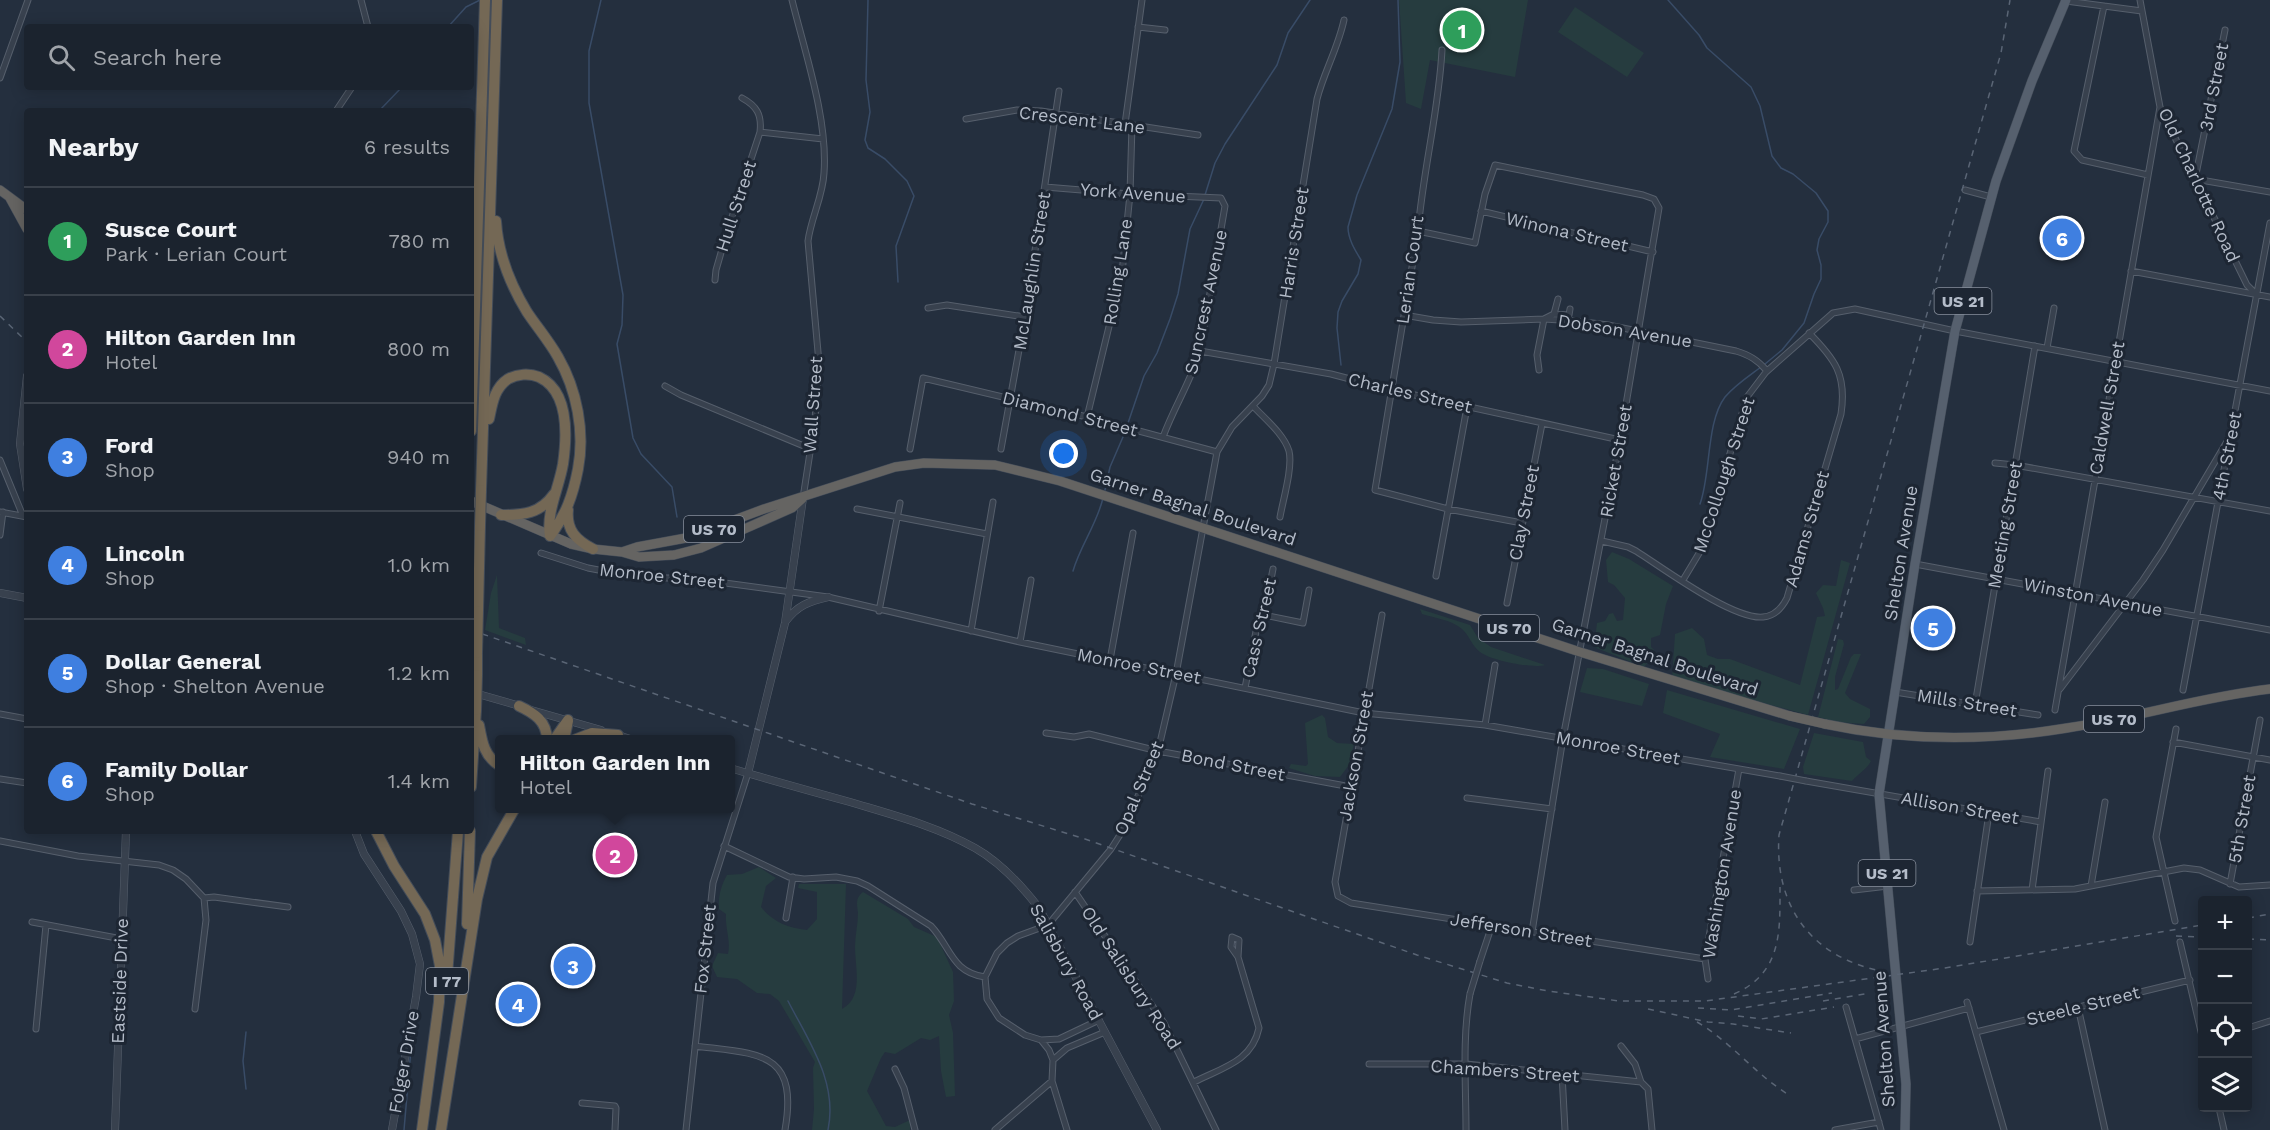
<!DOCTYPE html>
<html lang="en">
<head>
<meta charset="utf-8">
<style>
  :root { --surface:#1b232e; --page:#242b36; --text:#f1f3f6; --muted:#a0a4aa; --line:#39404a; --accent:#8ab4f8 }
  body { margin:0; font-family:"Work Sans",sans-serif; background:var(--page); color:var(--text) }
  .controls { position:absolute; right:18px; bottom:18px; display:grid; overflow:hidden; border-radius:6px; box-shadow:0 3px 15px #0003 }
  .controls button { width:54px; height:54px; display:grid; place-items:center; padding:0; border:0; border-bottom:2px solid var(--line); background:var(--surface); color:var(--text); font:30px sans-serif }
  .you { position:absolute; left:1064px; top:454px; width:21px; height:21px; margin:-15px; border:4px solid #fff; border-radius:50%; background:#1a73e8; box-shadow:0 0 0 9px #1a73e833 }
  .badge { display:grid; place-items:center; width:39px; height:39px; border-radius:50%; background:var(--accent); color:#fff; font-size:20px; font-weight:700 }
  .pin { position:absolute; translate:-50% -50%; border:3px solid #fff; box-shadow:0 2px 6px #0006 }
  .popup { position:absolute; left:495px; top:735px; width:240px; height:78px; box-sizing:border-box; display:grid; place-content:center; border-radius:6px; background:var(--surface); filter:drop-shadow(0 2px 4px #0005); font-size:20px; white-space:nowrap; color:var(--muted) }
  .popup b { font-size:22px; color:var(--text) }
  .popup::after { content:''; position:absolute; left:50%; top:100%; margin-left:-12px; border:12px solid transparent; border-top-color:var(--surface) }
  .list { margin:0; padding:0; list-style:none }
  h2 { display:flex; justify-content:space-between; align-items:center; height:78px; margin:0; padding:0 24px; font-size:26px }
  h2 small { font-size:20px; font-weight:400; color:var(--muted) }
  .list li { display:grid; grid-template-columns:39px 1fr auto; gap:18px; align-items:center; box-sizing:border-box; height:108px; padding:0 24px; border-top:2px solid var(--line) }
  .list b { display:block; font-size:22px; white-space:nowrap }
  .list p { margin:0; font-size:20px; white-space:nowrap; color:var(--muted) }
  .list em { font-size:20px; font-style:normal; color:var(--muted) }
  .icon { flex:none; width:33px; height:33px; fill:none; stroke:currentColor; stroke-width:2; stroke-linecap:round; stroke-linejoin:round }
  .map { position:relative; flex:none; width:2270px; height:1130px; overflow:hidden }
  .search { position:absolute; background:var(--surface); box-shadow:0 3px 15px #0003; left:24px; top:24px; width:450px; height:66px; display:flex; align-items:center; gap:15px; box-sizing:border-box; padding:0 21px; border-radius:6px; color:var(--muted); font-size:22px }
  .panel { position:absolute; background:var(--surface); box-shadow:0 3px 15px #0003; left:24px; top:108px; width:450px; height:726px; border-radius:6px }
  .map>svg:first-child { display:block }
</style>
</head>
<body>
<div class="map">
<svg width="2270" height="1130" viewBox="0 0 2270 1130">
  <rect width="100%" height="100%" fill="#242f3e"/>
  <path fill="#263c3f" d="M1399,0H1528L1515,77L1430,60L1421,109L1406,103Z
    M1575,7L1644,53L1627,77L1558,32Z
    M1612,552L1629,559L1673,586L1666,604L1660,635L1651,638V647L1655,651L1654,656L1644,667L1594,647L1597,623L1605,621L1609,614L1613,613L1617,621L1623,620L1625,598L1614,585L1608,582L1606,560Z
    M1841,560L1850,563L1808,715L1672,678L1675,634L1692,628L1704,639L1707,655L1718,659H1730L1800,685L1817,617L1825,616L1823,608L1816,593L1823,585L1836,586Z
    M497,575L499,628L525,638L526,645L485,630L491,593Z
    M1420,609L1470,625L1478,638L1491,647L1545,665C1532,669 1490,660 1480,652C1472,646 1469,635 1462,629C1452,620 1435,618 1422,614Z
    M1838,639L1843,640L1844,644L1835,677V690L1838,689L1851,657L1854,654H1861L1845,693L1850,699L1870,709V717L1864,724L1836,722L1818,717Z
    M1587,668L1603,669L1649,684L1642,706L1580,692Z
    M1667,690L1800,729L1784,769L1710,757L1720,734L1663,713Z
    M1322,715L1325,718L1328,737L1337,743L1354,744L1349,765L1340,777L1315,776L1289,768L1291,764L1306,766L1308,764L1305,723Z
    M1814,733L1863,742L1866,757L1871,761C1867,769 1858,774 1852,781L1804,774L1803,767Z
    M759,867L776,878L766,886L761,907C773,922 788,928 807,930L817,919V892L798,888L799,884H846L842,1009C864,997 855,968 855,947C855,936 858,924 858,913C857,905 855,898 863,892L908,919L914,927L937,937L953,972L954,1001L949,1015L953,1033L955,1096L946,1097L941,1071L939,1036L930,1040L921,1038L895,1054L885,1052L881,1058L867,1091L886,1126L895,1127L910,1120V1130H812L814,1109L813,1068L815,1062L779,1001L770,994L757,993L737,979L717,977L712,966L718,953L728,954C731,940 725,929 726,914L719,909C718,896 721,886 727,875L742,874Z"/>
  <g fill="none" stroke-linecap="round" stroke-linejoin="round">
    <path stroke="#394c67" stroke-width="1.5" d="M601,0L589,51V103L623,295L622,325L617,344L633,438L641,454L672,487L677,517
      M868,0L866,80L870,112L865,140L868,148L885,159L907,181L914,196L896,246L898,282
      M1668,0L1699,35L1707,48L1751,87L1760,106L1772,156L1781,168L1793,174L1816,193L1828,211V222L1819,239L1817,250L1821,265V279L1814,294L1804,323L1782,350L1765,364
      M448,27L466,7L480,0
      M379,111L402,87
      M1205,195L1215,163L1225,144L1277,65L1288,33L1310,0
      M1341,365L1337,328L1338,312L1342,301L1358,274L1361,260C1355,250 1348,239 1348,227L1357,195L1392,109L1400,62L1398,0
      M1127,426L1144,376L1157,353L1170,319L1178,294L1190,229L1204,199
      M1105,490L1110,467L1126,430
      M1700,504C1711,474 1706,422 1725,397C1735,385 1749,376 1761,367
      M1073,571C1080,546 1097,524 1103,498
      M788,1001C809,1042 838,1082 828,1130
      M246,1089L243,1061L246,1032
      M404,1130L412,1037"/>
    <defs>
      <path id="minor" d="M361,0L368,27
        M792,0C805,53 828,119 824,173C823,196 811,218 808,241L819,363L815,420L803,498
        M2140,0L2160,107L2247,285L2256,294
        M2066,1L2142,11
        M2104,6L2074,151L2082,160L2148,175
        M1138,27L1165,30
        M2225,30L2195,179L2270,192
        M1442,50C1439,110 1423,170 1418,231L1375,490L1448,509L1522,523
        M0,78L28,0
        M336,111L352,87
        M966,119L1017,110L1041,111L1198,135
        M1125,124L1142,0
        M760,132L823,139
        M1045,187L1130,194L1221,198L1225,206L1200,351C1191,381 1174,407 1163,437
        M1965,190L1991,197
        M1481,211L1653,252
        M1418,231L1475,243L1485,194L1495,165L1643,195L1654,199L1659,208L1620,440L1563,738L1532,932
        M2131,271L2270,297
        M715,280L716,270L727,232L760,132C762,115 757,106 742,98
        M928,308L947,305L1025,317
        M1554,314L1569,315L1570,309
        M1404,315L1433,320L1461,322L1544,319L1576,321L1608,325L1736,351C1749,355 1758,360 1767,371
        M2047,348L2054,308
        M1200,351L1331,374L1392,390L1620,440
        M1539,370L1537,355L1544,319L1554,314L1558,299
        M665,386L681,395L811,449
        M1253,406C1264,418 1284,434 1289,451C1293,467 1283,500 1280,517
        M1087,417L1122,273L1130,194L1132,125
        M910,449L923,378L1087,417L1217,452
        M1001,449L1025,317L1059,91
        M0,460L23,516
        M1995,463L2015,465L2270,511
        M857,509L987,534
        M0,512L27,517
        M0,535L3,512
        M1602,541L1628,547L1636,551C1663,568 1733,620 1763,617C1775,616 1782,608 1787,598L1841,414C1847,375 1835,359 1809,333
        M541,553L588,568L625,575L650,578H688L828,597L1020,642L1364,713L1485,725L1780,776
        M1915,564L2270,630
        M1436,576L1467,407
        M1683,580L1701,550L1747,397L1766,372L1833,313L1855,309L1955,331L2270,391
        M1507,603L1542,424
        M879,611L900,503
        M1264,615L1303,623L1309,590
        M1382,615L1335,882L1338,896L1351,903L1705,959
        M971,631L993,502
        M1020,642L1031,580
        M1110,660L1133,533
        M1245,688L1258,621L1264,615L1273,569
        M2060,689L2143,580L2163,550L2229,438
        M2183,690L2270,223
        M1895,692L2038,715
        M1975,705L2035,346
        M2055,710L2160,107
        M0,714L27,719
        M1485,725L1495,665
        M1046,733L1074,737L1089,734L1158,751L1351,787
        M2173,742L2270,760
        M0,779L27,783
        M1806,781L2041,822
        M1467,798L1552,809
        M0,841L78,856L159,865L173,870L186,879L204,898L214,897L288,907
        M724,846L789,877L804,879L836,877L857,881L868,886L931,926C951,947 951,972 985,977
        M2230,884L2260,720
        M2091,886L2105,802
        M1854,890L1888,886
        M2032,890L2048,771
        M1977,891L2075,889L2184,868L2200,870L2239,887L2270,885
        M1075,892L1164,1023L1216,1130
        M786,918L793,877
        M2175,921L2156,837L2176,729
        M32,922L122,939
        M1232,937L1239,940L1238,957L1231,947Z
        M1970,942L1989,813
        M2180,942L2202,1036
        M1480,961L1492,925
        M1708,979L1705,959L1739,769
        M1967,1002L2004,1130
        M1846,1007L1881,1130
        M2078,1007L2105,1130
        M195,1009L206,920L204,898
        M2248,1028L2270,1021
        M36,1029L46,925
        M1976,1032L2190,980
        M1855,1039L1969,1008
        M1041,1040L1059,1039L1099,1020
        M695,1046C758,1054 799,1050 785,1130
        M1621,1046L1635,1064L1641,1082
        M1053,1060L1067,1048L1105,1032
        M1369,1064H1466L1641,1082
        M895,1069L904,1088L915,1130
        M1562,1074L1565,1130
        M1194,1082C1221,1068 1252,1062 1259,1028L1238,957
        M1641,1082L1648,1089L1652,1130
        M582,1103L615,1106L616,1108L615,1130
        M2219,1108L2224,1130
        M686,1130L713,883L748,773
        M995,1130L1052,1081
        M1067,1130L1052,1081L1053,1060L1049,1050L1041,1040L1025,1035L999,1018L987,999L985,977L997,953L1007,943L1018,936L1048,925L1111,849L1123,830L1158,751L1176,674L1217,452L1232,427L1262,396L1269,385L1274,364L1317,99C1324,72 1338,48 1344,20
        M1466,1130C1466,1085 1462,1038 1470,994
        M1835,1130L1879,1122"/>
      <path id="tertiary" d="M27,376L20,444L27,489
        M0,593L27,598
        M786,621C797,606 809,601 828,597
        M471,692L520,706
        M531,710L601,730
        M615,734L633,740
        M730,768C770,780 810,791 850,802C893,815 936,826 975,848C1000,862 1022,886 1039,908L1157,1130
        M748,773L785,623L803,498
        M355,831L364,854L401,911L412,934L420,964L416,997L392,1130
        M115,1130L126,831"/>
      <path id="primary" d="M1905,1130L1906,1084L1879,794L1915,564L1955,331L1996,181L2032,81L2066,0"/>
      <path id="trunk" d="M0,190L27,210
        M10,198L27,229
        M471,501L571,544L593,549L622,552L639,557L674,555L701,548L792,508L802,499
        M622,552L637,547L686,538L764,509L895,467L924,463L995,465L1060,481L1580,652L1790,716
        M1825,724C1904,741 1988,741 2067,728C2136,718 2200,697 2270,689"/>
      <path id="motorway" d="M496,221C498,254 510,284 527,312C537,327 549,341 558,357C577,390 585,432 578,469C573,495 566,515 550,536
        M489,419C492,405 494,388 508,379C517,374 529,373 539,377C569,391 567,436 563,464C559,488 546,512 550,536
        M471,431L485,0
        M481,490L497,0
        M568,510C566,530 576,540 593,549
        M501,515C523,515 540,514 554,494
        M478,611L480,526
        M477,653V675
        M519,706C534,713 547,721 547,740
        M479,725C482,742 484,756 500,766
        M554,740L568,720
        M564,740L568,721
        M574,740L592,733L618,735
        M471,787L476,710
        M376,831L394,866L425,914L435,940L440,966L439,1002L422,1130
        M467,924L470,831
        M446,989L458,831
        M441,1130L477,899L487,857L515,808"/>
    </defs>
    <use href="#minor" stroke="#565f6c" stroke-width="7"/>
    <use href="#tertiary" stroke="#565f6c" stroke-width="8"/>
    <use href="#primary" stroke="#414a57" stroke-width="10"/>
    <use href="#trunk" stroke="#434c59" stroke-width="10"/>
    <use href="#motorway" stroke="#434c59" stroke-width="12"/>
    <use href="#minor" stroke="#38414e" stroke-width="5"/>
    <use href="#tertiary" stroke="#38414e" stroke-width="7"/>
    <use href="#primary" stroke="#56606e" stroke-width="9"/>
    <use href="#trunk" stroke="#656462" stroke-width="9"/>
    <use href="#motorway" stroke="#746855" stroke-width="10"/>
    <path stroke="#5a6575" stroke-width="1.5" stroke-dasharray="6 6" stroke-linecap="butt" d="M0,316L27,342
      M471,630L972,804L1085,839L1417,955L1507,983L1548,991L1619,1001H1705L1945,968L2202,925
      M2248,918L2270,914
      M2176,936L2202,937
      M2248,939L2270,940
      M1887,972C1814,960 1774,909 1779,835L2001,53L2010,0
      M1734,994C1782,973 1780,932 1780,887
      M1823,1001L1870,993
      M1698,1008L1731,1010L1832,993
      M1648,1009L1708,1022L1733,1024L1791,1033
      M1738,1016L1761,1019L1834,1007
      M1697,1022C1731,1042 1755,1074 1789,1095"/>
    <defs>
      <path id="minor-bridge" d="M1780,776L1806,781
        M1470,994L1480,961"/>
      <path id="trunk-bridge" d="M1790,716L1825,724"/>
      <path id="motorway-bridge" d="M480,526L481,490
        M477,653L478,611
        M476,710L477,675"/>
    </defs>
    <use href="#minor-bridge" stroke="#565f6c" stroke-width="7" stroke-linecap="butt"/>
    <use href="#trunk-bridge" stroke="#434c59" stroke-width="10" stroke-linecap="butt"/>
    <use href="#motorway-bridge" stroke="#434c59" stroke-width="12" stroke-linecap="butt"/>
    <use href="#minor-bridge" stroke="#38414e" stroke-width="5"/>
    <use href="#trunk-bridge" stroke="#656462" stroke-width="9"/>
    <use href="#motorway-bridge" stroke="#746855" stroke-width="10"/>
  </g>
  <g text-anchor="middle" stroke-width="6" stroke-linejoin="round" paint-order="stroke">
    <g fill="#1d2633" stroke="#878f9c" stroke-width="1.5">
      <rect x="1934.5" y="288" width="57" height="26" rx="4.5"/>
      <rect x="684" y="516" width="60" height="26" rx="4.5"/>
      <rect x="1479" y="615" width="60" height="26" rx="4.5"/>
      <rect x="2084" y="706" width="60" height="26" rx="4.5"/>
      <rect x="1858.5" y="860" width="57" height="26" rx="4.5"/>
      <rect x="426" y="968" width="42" height="26" rx="4.5"/>
    </g>
    <g font-size="16" font-weight="bold" fill="#b4bcc9">
      <text x="1963" y="307">US 21</text>
      <text x="714" y="535">US 70</text>
      <text x="1509" y="634">US 70</text>
      <text x="2114" y="725">US 70</text>
      <text x="1887" y="879">US 21</text>
      <text x="447" y="987">I 77</text>
    </g>
    <g font-size="18" fill="#b4bcc9" stroke="#1d2633">
      <text transform="translate(2214 87) rotate(-79)" y="6">3rd Street</text>
      <text transform="translate(1082 120) rotate(7)" y="6">Crescent Lane</text>
      <text transform="translate(2199 185) rotate(65)" y="6">Old Charlotte Road</text>
      <text transform="translate(1133 193) rotate(4)" y="6">York Avenue</text>
      <text transform="translate(736 206) rotate(-72)" y="6">Hull Street</text>
      <text transform="translate(1567 232) rotate(13)" y="6">Winona Street</text>
      <text transform="translate(1294 243) rotate(-81)" y="6">Harris Street</text>
      <text transform="translate(1410 270) rotate(-82)" y="6">Lerian Court</text>
      <text transform="translate(1032 271) rotate(-81)" y="6">McLaughlin Street</text>
      <text transform="translate(1118 272) rotate(-81)" y="6">Rolling Lane</text>
      <text transform="translate(1206 302) rotate(-78)" y="6">Suncrest Avenue</text>
      <text transform="translate(1625 331) rotate(9)" y="6">Dobson Avenue</text>
      <text transform="translate(1410 393) rotate(13)" y="6">Charles Street</text>
      <text transform="translate(813 405) rotate(-86)" y="6">Wall Street</text>
      <text transform="translate(2107 408) rotate(-80)" y="6">Caldwell Street</text>
      <text transform="translate(1070 414) rotate(14)" y="6">Diamond Street</text>
      <text transform="translate(2227 456) rotate(-79)" y="6">4th Street</text>
      <text transform="translate(1616 461) rotate(-80)" y="6">Ricket Street</text>
      <text transform="translate(1724 475) rotate(-72)" y="6">McCollough Street</text>
      <text transform="translate(1193 507) rotate(18)" y="6">Garner Bagnal Boulevard</text>
      <text transform="translate(1524 513) rotate(-79)" y="6">Clay Street</text>
      <text transform="translate(2005 525) rotate(-80)" y="6">Meeting Street</text>
      <text transform="translate(1807 529) rotate(-74)" y="6">Adams Street</text>
      <text transform="translate(1901 553) rotate(-81)" y="6">Shelton Avenue</text>
      <text transform="translate(662 576) rotate(6)" y="6">Monroe Street</text>
      <text transform="translate(2093 597) rotate(11)" y="6">Winston Avenue</text>
      <text transform="translate(1259 628) rotate(-77)" y="6">Cass Street</text>
      <text transform="translate(1655 657) rotate(18)" y="6">Garner Bagnal Boulevard</text>
      <text transform="translate(1139 666) rotate(11)" y="6">Monroe Street</text>
      <text transform="translate(1967 703) rotate(9)" y="6">Mills Street</text>
      <text transform="translate(1618 748) rotate(10)" y="6">Monroe Street</text>
      <text transform="translate(1356 756) rotate(-80)" y="6">Jackson Street</text>
      <text transform="translate(1233 765) rotate(11)" y="6">Bond Street</text>
      <text transform="translate(1139 788) rotate(-67)" y="6">Opal Street</text>
      <text transform="translate(1960 808) rotate(10)" y="6">Allison Street</text>
      <text transform="translate(2242 819) rotate(-80)" y="6">5th Street</text>
      <text transform="translate(1722 874) rotate(-81)" y="6">Washington Avenue</text>
      <text transform="translate(1521 930) rotate(9)" y="6">Jefferson Street</text>
      <text transform="translate(705 949) rotate(-84)" y="6">Fox Street</text>
      <text transform="translate(1066 962) rotate(61)" y="6">Salisbury Road</text>
      <text transform="translate(1131 978) rotate(57)" y="6">Old Salisbury Road</text>
      <text transform="translate(120 981) rotate(-88)" y="6">Eastside Drive</text>
      <text transform="translate(2083 1006) rotate(-14)" y="6">Steele Street</text>
      <text transform="translate(1884 1039) rotate(-94)" y="6">Shelton Avenue</text>
      <text transform="translate(404 1062) rotate(-80)" y="6">Folger Drive</text>
      <text transform="translate(1505 1071) rotate(4)" y="6">Chambers Street</text>
    </g>
  </g>
</svg>
<div class="controls">
<button>+</button>
<button>−</button>
<button><svg class="icon" aria-label="locate" viewBox="0 0 24 24"><circle cx="12" cy="12" r="6"/><path d="M12 2v4M12 18v4M2 12h4M18 12h4"/></svg></button>
<button><svg class="icon" aria-label="layers" viewBox="0 0 24 24"><path d="M12 4l9 5-9 5-9-5zM3 14l9 5 9-5"/></svg></button>
</div>
<div class="you"></div>
<div class="pin badge" style="left:1462px;top:30px;background:#2e9e5b">1</div>
<div class="pin badge" style="left:615px;top:855px;background:#d1479c">2</div>
<div class="popup"><b>Hilton Garden Inn</b>Hotel</div>
<div class="pin badge" style="left:573px;top:966px;background:#3f7fe0">3</div>
<div class="pin badge" style="left:518px;top:1004px;background:#3f7fe0">4</div>
<div class="pin badge" style="left:1933px;top:628px;background:#3f7fe0">5</div>
<div class="pin badge" style="left:2062px;top:238px;background:#3f7fe0">6</div>
<div class="search"><svg class="icon" aria-label="search" viewBox="0 0 24 24"><circle cx="10" cy="10" r="6"/><path d="M15 15l6 6"/></svg>Search here</div>
<section class="panel">
<h2>Nearby<small>6 results</small></h2>
<ul class="list">
<li><span class="badge" style="background:#2e9e5b">1</span><div><b>Susce Court</b><p>Park · Lerian Court</p></div><em>780 m</em></li>
<li><span class="badge" style="background:#d1479c">2</span><div><b>Hilton Garden Inn</b><p>Hotel</p></div><em>800 m</em></li>
<li><span class="badge" style="background:#3f7fe0">3</span><div><b>Ford</b><p>Shop</p></div><em>940 m</em></li>
<li><span class="badge" style="background:#3f7fe0">4</span><div><b>Lincoln</b><p>Shop</p></div><em>1.0 km</em></li>
<li><span class="badge" style="background:#3f7fe0">5</span><div><b>Dollar General</b><p>Shop · Shelton Avenue</p></div><em>1.2 km</em></li>
<li><span class="badge" style="background:#3f7fe0">6</span><div><b>Family Dollar</b><p>Shop</p></div><em>1.4 km</em></li>
</ul>
</section>
</div>
</body>
</html>
